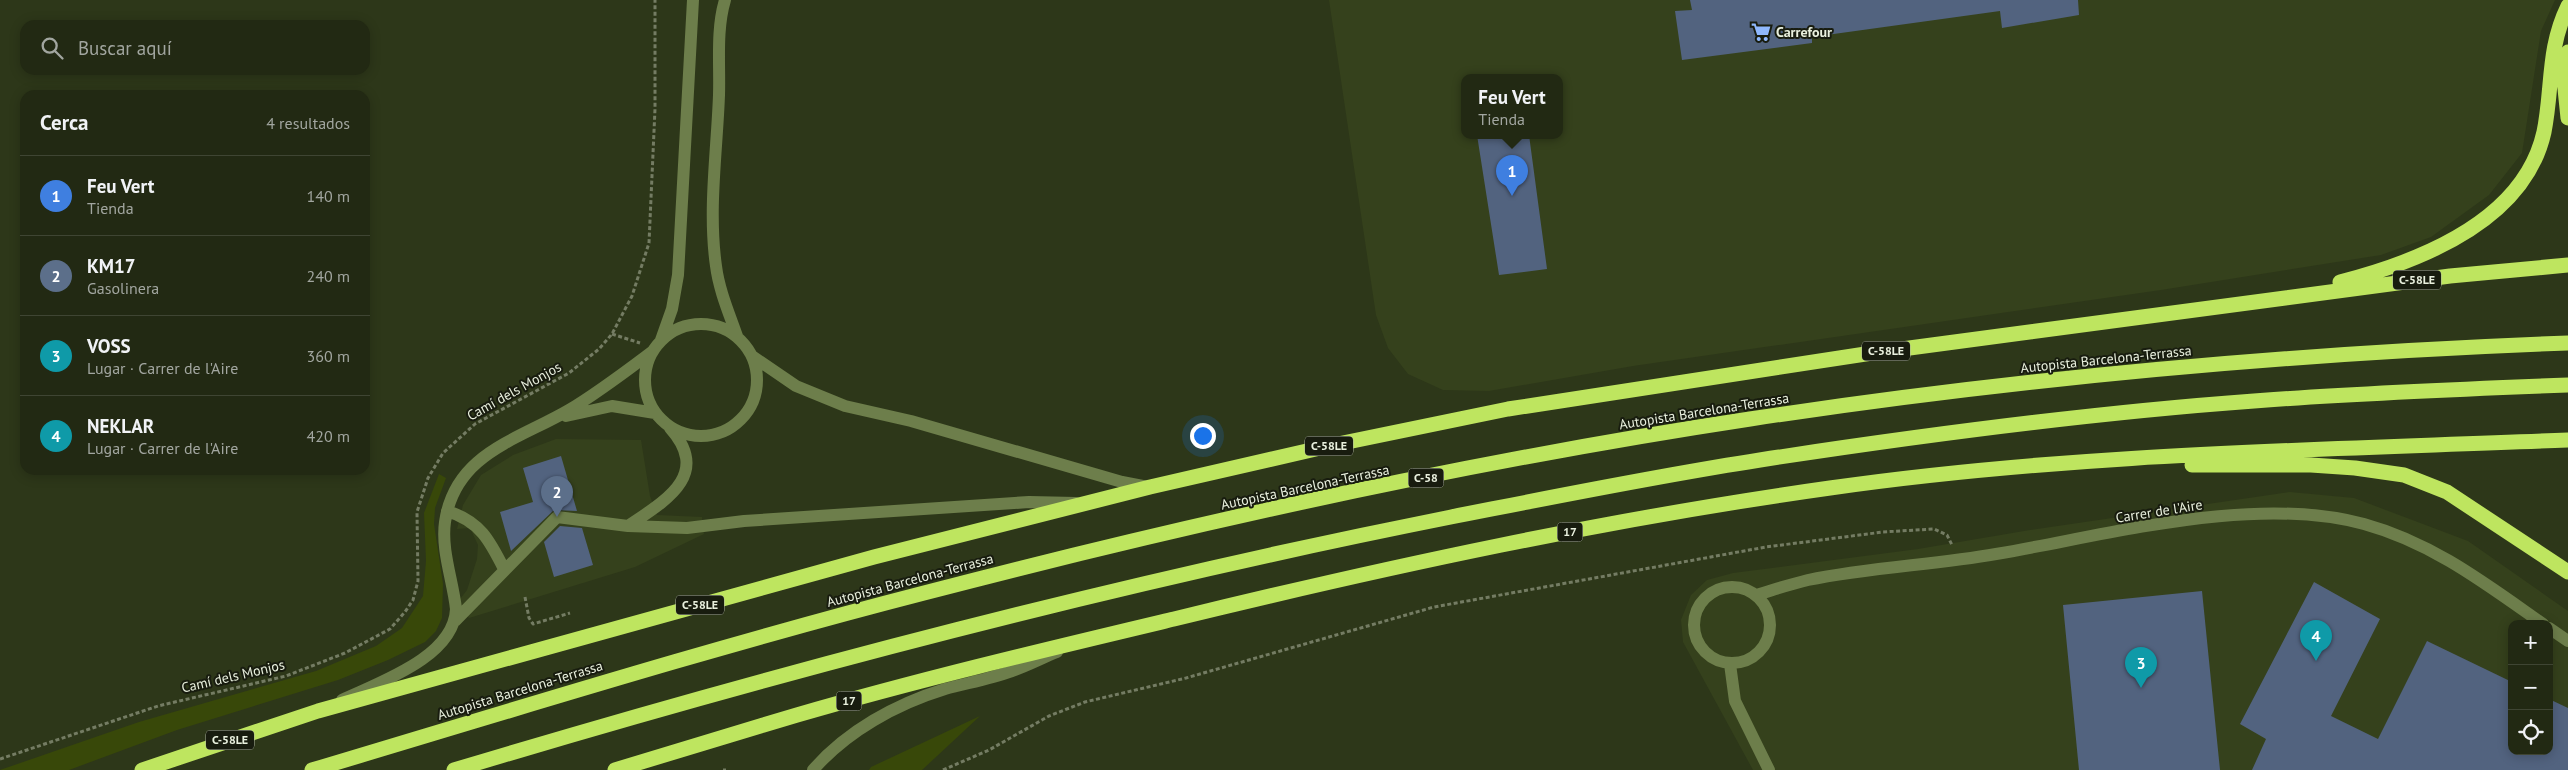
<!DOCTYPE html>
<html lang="es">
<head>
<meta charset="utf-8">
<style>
  :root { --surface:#222913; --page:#2a311c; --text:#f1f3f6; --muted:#a2a6a0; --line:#3f4533; --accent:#8fb8fd }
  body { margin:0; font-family:"PT Sans",sans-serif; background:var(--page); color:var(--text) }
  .controls { position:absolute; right:15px; bottom:15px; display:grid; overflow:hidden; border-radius:10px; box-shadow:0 2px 12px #0003 }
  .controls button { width:45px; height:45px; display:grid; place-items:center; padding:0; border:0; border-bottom:1px solid var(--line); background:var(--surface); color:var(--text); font:25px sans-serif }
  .you { position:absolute; left:1202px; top:435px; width:18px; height:18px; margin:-12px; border:4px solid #fff; border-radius:50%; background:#1a73e8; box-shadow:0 0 0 8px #1a73e833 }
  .badge { display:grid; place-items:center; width:32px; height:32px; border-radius:50%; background:var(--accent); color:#fff; font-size:16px; font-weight:700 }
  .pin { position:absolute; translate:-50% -41px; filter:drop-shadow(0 1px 2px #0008) }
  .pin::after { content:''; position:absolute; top:26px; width:18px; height:15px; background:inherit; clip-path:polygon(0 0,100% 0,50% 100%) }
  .popup { position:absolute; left:1461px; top:74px; width:102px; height:65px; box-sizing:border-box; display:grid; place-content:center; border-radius:10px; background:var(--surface); filter:drop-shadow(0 1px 4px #0005); font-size:16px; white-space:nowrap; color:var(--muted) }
  .popup b { font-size:19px; color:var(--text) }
  .popup::after { content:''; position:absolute; left:50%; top:100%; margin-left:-10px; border:10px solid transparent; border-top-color:var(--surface) }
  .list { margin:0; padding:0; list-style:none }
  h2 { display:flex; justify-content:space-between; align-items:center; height:65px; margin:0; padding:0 20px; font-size:21px }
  h2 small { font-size:16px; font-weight:400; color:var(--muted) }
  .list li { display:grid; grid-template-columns:32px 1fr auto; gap:15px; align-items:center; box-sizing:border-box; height:80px; padding:0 20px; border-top:1px solid var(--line) }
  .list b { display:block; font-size:19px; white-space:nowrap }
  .list p { margin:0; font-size:16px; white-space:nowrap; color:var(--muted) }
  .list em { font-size:16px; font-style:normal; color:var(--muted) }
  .icon { flex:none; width:28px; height:28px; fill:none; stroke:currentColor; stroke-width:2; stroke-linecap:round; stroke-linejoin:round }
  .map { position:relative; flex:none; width:2568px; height:770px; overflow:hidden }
  .search { position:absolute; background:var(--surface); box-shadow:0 2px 12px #0003; left:20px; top:20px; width:350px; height:55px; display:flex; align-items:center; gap:12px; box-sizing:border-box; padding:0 18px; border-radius:15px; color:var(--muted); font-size:19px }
  .panel { position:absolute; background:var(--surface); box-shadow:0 2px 12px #0003; left:20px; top:90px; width:350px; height:385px; border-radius:15px }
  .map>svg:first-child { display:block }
</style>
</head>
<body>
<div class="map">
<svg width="2568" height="770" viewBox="0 0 2568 770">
  <rect width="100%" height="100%" fill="#2d3719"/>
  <path fill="#35411c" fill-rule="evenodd" d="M1329,0H2555L2541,31L2522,153L2489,195L2431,237L2381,255L2161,290L1633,366L1489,391L1443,390L1408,374L1388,348L1376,315ZM1464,77H1560V135H1464Z
    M556,439L641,440L650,496L657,515L702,517L704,534L635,567L469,618L457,603L467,590L477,559L478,545L470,528L457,529L463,505L481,475L513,455Z
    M2290,492L2354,498L2468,541L2568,611V770H1753L1683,642L1681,620L1691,595L1707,580L1733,573L1918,549L2030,530ZM2512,624H2549V751H2512Z"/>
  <path fill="#384809" d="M439,474L446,478L435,508L434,524L443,584L442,618L436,631L425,642L388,660L338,680L177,730L69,770H0L139,722L316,671L376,646L402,628L423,596L426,561L424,513Z
    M980,716L922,770H869L871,767Z"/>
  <path fill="#52637f" d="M1690,0H2078L2079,15L2002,28L2000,11L1812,37V43L1682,60L1675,11L1692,10Z
    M1477,135H1529L1547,269L1499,275Z
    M561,456L577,511L554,510L511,551L500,512L533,502L523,468Z
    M560,526L582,528L593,565L554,577L544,542Z
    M2314,582L2380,619L2331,716L2378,739L2427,641L2512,682V751H2549V699L2568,708V770H2252L2266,739L2240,724Z
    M2202,591L2220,770H2079L2063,605Z"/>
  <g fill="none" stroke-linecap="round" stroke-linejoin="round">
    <path stroke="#747c63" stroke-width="3" stroke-dasharray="4 2.5" stroke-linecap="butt" d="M612,334L640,343
      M525,597L529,618L533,624L570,613
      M0,759L158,706L286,676L345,653L390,629L405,612L413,600L418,581L417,512L428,478L443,453L475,424L569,373L599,349L612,334L632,296L649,243L655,109V0
      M723,770H726
      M943,770L989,750L1049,716L1085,702L1186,678L1434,607L1766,547L1883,532L1934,529L1947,535L1952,545"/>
    <path stroke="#6d7e4b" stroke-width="12" d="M725,0C716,30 720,64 719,95C717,151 708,210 716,266C719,290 729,313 737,336
      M645 380a56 56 0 1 1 112 0a56 56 0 1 1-112 0Z
      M661,340L672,309L678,275L693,0
      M752,356L796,386L845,406L911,421L1122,482L1148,487
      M566,416L612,406L655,413
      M447,511C480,521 490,541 504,569
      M628,526C665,501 712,475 670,428
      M1694 625a38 38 0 1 1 76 0a38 38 0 1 1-76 0Z
      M1756,595C1773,590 1791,584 1808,580C1870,567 1934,565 1996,554C2109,535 2253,494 2364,524C2433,543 2486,584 2543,624
      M455,621L557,517L628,526L687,528L744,521L1029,502L1076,503
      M2549,628L2568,641
      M1730,664L1735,701L1769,770
      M342,700C380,682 454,657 456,609C453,581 441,550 445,522C455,453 518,440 569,410C599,392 625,372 653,351
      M813,770C847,731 896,704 945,689C967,683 990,679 1012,671C1027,666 1042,658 1057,652"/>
    <path stroke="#bee55f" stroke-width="15" d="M2568,52L2564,79L2568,118
      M2340,282C2418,262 2524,222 2544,132C2553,87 2547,49 2568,6
      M2192,465H2311L2355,468L2404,475L2447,492L2568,572
      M142,770L318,711L874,557L1150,487L1333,445L1508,409L1872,353L2450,276L2568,265
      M312,770C516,709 718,646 924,593C1196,522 1472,461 1750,419C2021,378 2294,353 2568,343
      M454,770C782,671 1114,584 1451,517C1553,497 1656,476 1760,460C1923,435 2089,413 2254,401C2359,393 2463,389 2568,385
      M615,770C675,752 736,733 797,715C921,679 1048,649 1174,619C1391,566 1609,519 1830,488C2074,453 2322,450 2568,440"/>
  </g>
  <defs>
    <symbol id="supermarket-bare" viewBox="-9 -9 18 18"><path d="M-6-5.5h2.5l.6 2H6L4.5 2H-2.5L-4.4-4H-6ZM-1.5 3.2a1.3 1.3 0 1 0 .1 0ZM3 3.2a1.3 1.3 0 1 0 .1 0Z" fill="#8fb8fd" stroke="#181c0f" stroke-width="2.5" paint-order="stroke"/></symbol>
  </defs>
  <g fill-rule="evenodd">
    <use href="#supermarket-bare" x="1747" y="18" width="28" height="28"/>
  </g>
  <g text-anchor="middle" stroke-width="4" stroke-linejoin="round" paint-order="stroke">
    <g fill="#181c0f" stroke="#aab0a0" stroke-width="1">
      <rect x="2393" y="270.5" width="48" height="19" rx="4"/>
      <rect x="1862" y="341.5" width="48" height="19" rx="4"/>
      <rect x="1305" y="436.5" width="48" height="19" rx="4"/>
      <rect x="1408.5" y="468.5" width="35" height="19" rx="4"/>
      <rect x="1557.5" y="522.5" width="25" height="19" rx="4"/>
      <rect x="676" y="595.5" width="48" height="19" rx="4"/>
      <rect x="836.5" y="691.5" width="25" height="19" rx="4"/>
      <rect x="206" y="730.5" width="48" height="19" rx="4"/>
    </g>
    <g font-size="12" font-weight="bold" fill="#e9f0de">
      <text x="2417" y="284">C-58LE</text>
      <text x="1886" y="355">C-58LE</text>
      <text x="1329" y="450">C-58LE</text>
      <text x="1426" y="482">C-58</text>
      <text x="1570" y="536">17</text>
      <text x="700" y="609">C-58LE</text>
      <text x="849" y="705">17</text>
      <text x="230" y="744">C-58LE</text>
    </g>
    <g font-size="14" font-weight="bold" fill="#e9f0de" stroke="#181c0f" text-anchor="start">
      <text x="1776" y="37">Carrefour</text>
    </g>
    <g font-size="14" fill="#e9f0de" stroke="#181c0f">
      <text transform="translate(2106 359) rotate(-6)" y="5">Autopista Barcelona-Terrassa</text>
      <text transform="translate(514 391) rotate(-29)" y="5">Camí dels Monjos</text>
      <text transform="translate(1704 411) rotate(-9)" y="5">Autopista Barcelona-Terrassa</text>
      <text transform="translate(1305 487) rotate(-12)" y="5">Autopista Barcelona-Terrassa</text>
      <text transform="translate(2159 511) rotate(-9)" y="5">Carrer de l'Aire</text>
      <text transform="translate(910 580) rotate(-15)" y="5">Autopista Barcelona-Terrassa</text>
      <text transform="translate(233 676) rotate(-13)" y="5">Camí dels Monjos</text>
      <text transform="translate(520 690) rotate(-17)" y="5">Autopista Barcelona-Terrassa</text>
    </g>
  </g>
</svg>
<div class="controls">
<button>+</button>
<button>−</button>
<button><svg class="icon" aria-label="locate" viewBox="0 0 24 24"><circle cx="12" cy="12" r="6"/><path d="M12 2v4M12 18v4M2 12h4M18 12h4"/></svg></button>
</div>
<div class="you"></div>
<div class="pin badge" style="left:1512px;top:196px;background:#3f7fe0">1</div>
<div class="popup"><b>Feu Vert</b>Tienda</div>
<div class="pin badge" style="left:557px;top:517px;background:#5c6f8a">2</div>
<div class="pin badge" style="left:2141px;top:688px;background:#0f9aa8">3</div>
<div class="pin badge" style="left:2316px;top:661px;background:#0f9aa8">4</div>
<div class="search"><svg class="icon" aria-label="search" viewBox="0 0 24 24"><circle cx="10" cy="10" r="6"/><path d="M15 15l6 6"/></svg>Buscar aquí</div>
<section class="panel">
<h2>Cerca<small>4 resultados</small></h2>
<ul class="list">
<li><span class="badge" style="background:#3f7fe0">1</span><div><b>Feu Vert</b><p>Tienda</p></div><em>140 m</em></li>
<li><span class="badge" style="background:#5c6f8a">2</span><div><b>KM17</b><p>Gasolinera</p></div><em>240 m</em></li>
<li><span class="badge" style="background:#0f9aa8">3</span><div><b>VOSS</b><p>Lugar · Carrer de l'Aire</p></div><em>360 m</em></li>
<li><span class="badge" style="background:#0f9aa8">4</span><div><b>NEKLAR</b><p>Lugar · Carrer de l'Aire</p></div><em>420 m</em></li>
</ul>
</section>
</div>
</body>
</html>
